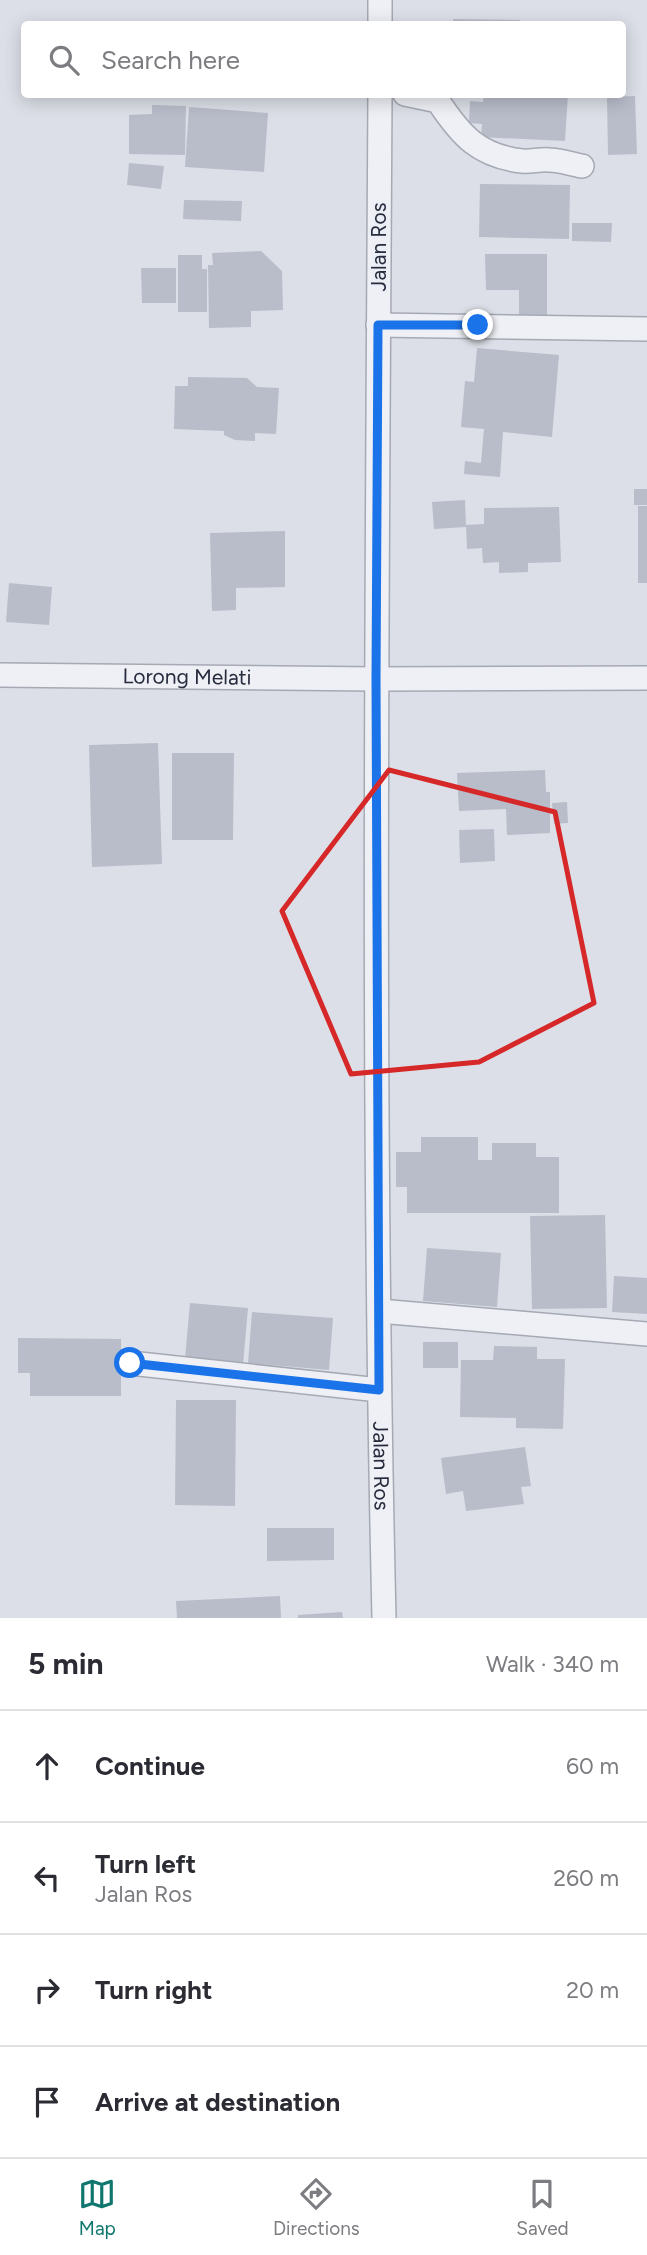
<!DOCTYPE html>
<html lang="en">
<head>
<meta charset="utf-8">
<style>
  :root { --surface:#fff; --page:#f2f2f3; --text:#2b2b33; --muted:#7c7c81; --line:#e1e1e2; --accent:#0f766e }
  body { margin:0; font-family:Figtree,sans-serif; background:var(--page); color:var(--text) }
  .stop { position:absolute; width:21px; height:21px; margin:-16px; border:5px solid #1a73e8; border-radius:50%; background:#fff }
  .stop.end { background:#1a73e8; border-color:#fff; box-shadow:0 2px 7px #0008 }
  .list { margin:0; padding:0; list-style:none }
  h2 { display:flex; justify-content:space-between; align-items:center; height:91px; margin:0; padding:0 28px; font-size:30px }
  h2 small { font-size:23px; font-weight:400; color:var(--muted) }
  .list li { display:grid; grid-template-columns:46px 1fr auto; gap:21px; align-items:center; box-sizing:border-box; height:112px; padding:0 28px; border-top:2px solid var(--line) }
  .list b { display:block; font-size:26px; white-space:nowrap }
  .list p { margin:0; font-size:23px; white-space:nowrap; color:var(--muted) }
  .list em { font-size:23px; font-style:normal; color:var(--muted) }
  .icon { flex:none; width:38px; height:38px; fill:none; stroke:currentColor; stroke-width:2; stroke-linecap:round; stroke-linejoin:round }
  .map { position:relative; flex:none; width:647px; height:1618px; overflow:hidden }
  .search { position:absolute; background:var(--surface); box-shadow:0 4px 18px #0003; left:21px; right:21px; top:21px; height:77px; display:flex; align-items:center; gap:18px; box-sizing:border-box; padding:0 24px; border-radius:7px; color:var(--muted); font-size:26px }
  .sheet { height:539px; background:var(--surface) }
  nav { display:flex; justify-content:space-around; align-items:center; box-sizing:border-box; height:98px; border-top:2px solid var(--line); background:var(--surface); font-size:19px; color:var(--muted) }
  nav a { display:grid; justify-items:center; gap:4px }
  nav .on { color:var(--accent) }
  .map>svg:first-child { display:block }
</style>
</head>
<body>
<div class="map">
<svg width="647" height="1618" viewBox="0 0 647 1618">
  <rect width="100%" height="100%" fill="#dcdfe7"/>
  <path fill="#b9bdca" d="M453,19L520,20V24H453Z
    M484,94H568L565,141L481,137L482,124L469,123L470,101L483,102Z
    M635,96L637,154L608,155L607,97Z
    M152,105L186,106L185,155L129,154V115L152,114Z
    M189,107L268,113L264,172L185,167Z
    M129,163L164,166L161,189L127,185Z
    M480,184L570,185L569,239L479,237Z
    M184,200L242,201L241,221L183,219Z
    M572,223H612L611,242L572,241Z
    M261,251L282,271L283,310L251,311V327L209,328L208,265H213L212,253Z
    M485,254H547V320H519V290H486Z
    M178,255H202V269H207V312H178Z
    M141,268H176V303H142Z
    M477,348L559,355L552,437L503,432L500,477L464,474L465,461L481,463L484,429L461,427L465,381L474,382Z
    M188,377L247,378L257,387L279,388L276,434L255,433V441L235,440L224,435V431L174,429L175,386H188Z
    M634,489H647V505H634Z
    M465,500L466,527L434,529L432,502Z
    M638,506H647V583H638Z
    M559,507L561,562L528,563V572L499,573V562L483,563L482,548L467,549L466,525L484,524V508Z
    M285,531V587L236,588V610L212,611L210,533Z
    M9,583L52,587L49,625L6,622Z
    M158,743L162,864L92,867L89,745Z
    M172,753H234L233,840H172Z
    M545,770L546,792H550V833L507,835L506,809L459,811L457,773Z
    M567,802L568,823L554,824L552,803Z
    M494,829L495,861L460,863L459,830Z
    M421,1137H478V1160H492V1143H536V1157H559V1213H407V1187H396V1152H421Z
    M605,1215L607,1308L532,1309L530,1216Z
    M427,1248L501,1253L497,1307L423,1301Z
    M614,1276L647,1278V1314L612,1312Z
    M190,1303L248,1308L243,1365L185,1359Z
    M252,1312L333,1318L329,1370L248,1363Z
    M18,1338L121,1339V1396H30V1373H18Z
    M423,1342H458V1368H423Z
    M494,1346L537,1347V1359H565L563,1429L516,1428V1418L460,1417L461,1360H493Z
    M176,1400H236L235,1506L175,1505Z
    M525,1447L531,1486L521,1487L524,1504L466,1511L463,1491L446,1494L441,1458Z
    M267,1528H334V1560L267,1561Z
    M280,1596L281,1618H177L176,1601Z
    M342,1612L343,1618H298V1615Z"/>
  <g fill="none" stroke-linecap="round" stroke-linejoin="round">
    <defs>
      <g id="minor">
        <path d="M380,24V0"/>
        <path id="s1" d="M380,94C377,602 372,1110 384,1618"/>
        <path d="M405,94L438,101C461,136 479,156 522,161C531,162 540,159 549,160C560,160 571,164 582,166"/>
        <path d="M378,325L647,329"/>
        <path id="s2" d="M0,675L376,679L647,678"/>
        <path d="M379,1311L647,1334"/>
        <path d="M130,1363L379,1390"/>
      </g>
    </defs>
    <use href="#minor" stroke="#a5a9b4" stroke-width="26"/>
    <use href="#minor" stroke="#eff0f5" stroke-width="23"/>
  </g>
  <g fill="none" stroke-linecap="round" stroke-linejoin="round">
    <path stroke="#1a73e8" stroke-width="9" d="M130,1363L379,1390L376,679L378,325H478"/>
  </g>
  <path fill="none" stroke="#d62828" stroke-width="5" stroke-linejoin="round" d="M389,770L555,812L594,1003L479,1062L351,1074L282,911Z"/>
  <g text-anchor="middle" stroke-width="5" stroke-linejoin="round" paint-order="stroke">
    <g font-size="21" fill="#262b3d" stroke="#ebeef5">
      <text transform="translate(379 247) rotate(-90)" y="7">Jalan Ros</text>
      <text dy="7" stroke="none"><textPath href="#s2" startOffset="187">Lorong Melati</textPath></text>
      <text dy="7" stroke="none"><textPath href="#s1" startOffset="1372">Jalan Ros</textPath></text>
    </g>
  </g>
</svg>
<div class="stop" style="left:130px;top:1363px"></div>
<div class="stop end" style="left:478px;top:325px"></div>
<div class="search"><svg class="icon" aria-label="search" viewBox="0 0 24 24"><circle cx="10" cy="10" r="6"/><path d="M15 15l6 6"/></svg>Search here</div>
</div>
<section class="sheet">
<h2>5 min<small>Walk · 340 m</small></h2>
<ul class="list">
<li><svg class="icon" aria-label="ahead" viewBox="0 0 24 24"><path d="M12 20V5M6 11l6-6 6 6"/></svg><div><b>Continue</b></div><em>60 m</em></li>
<li><svg class="icon" aria-label="left" viewBox="0 0 24 24"><path d="M17 20v-9H6M10 6l-5 5 5 5"/></svg><div><b>Turn left</b><p>Jalan Ros</p></div><em>260 m</em></li>
<li><svg class="icon" aria-label="right" viewBox="0 0 24 24"><path d="M7 20v-9h11M14 6l5 5-5 5"/></svg><div><b>Turn right</b></div><em>20 m</em></li>
<li><svg class="icon" aria-label="arrive" viewBox="0 0 24 24"><path d="M6 21V4h12l-3 4 3 4H6"/></svg><div><b>Arrive at destination</b></div></li>
</ul>
</section>
<nav>
<a class="on"><svg class="icon" aria-label="map" viewBox="0 0 24 24"><path d="M3 6l6-2 6 2 6-2v14l-6 2-6-2-6 2zM9 4v14M15 6v14"/></svg>Map</a>
<a><svg class="icon" aria-label="directions" viewBox="0 0 24 24"><path d="M12 3l9 9-9 9-9-9zM9 14v-3h6M13 9l2 2-2 2"/></svg>Directions</a>
<a><svg class="icon" aria-label="saved" viewBox="0 0 24 24"><path d="M7 4h10v16l-5-4-5 4z"/></svg>Saved</a>
</nav>
</body>
</html>
